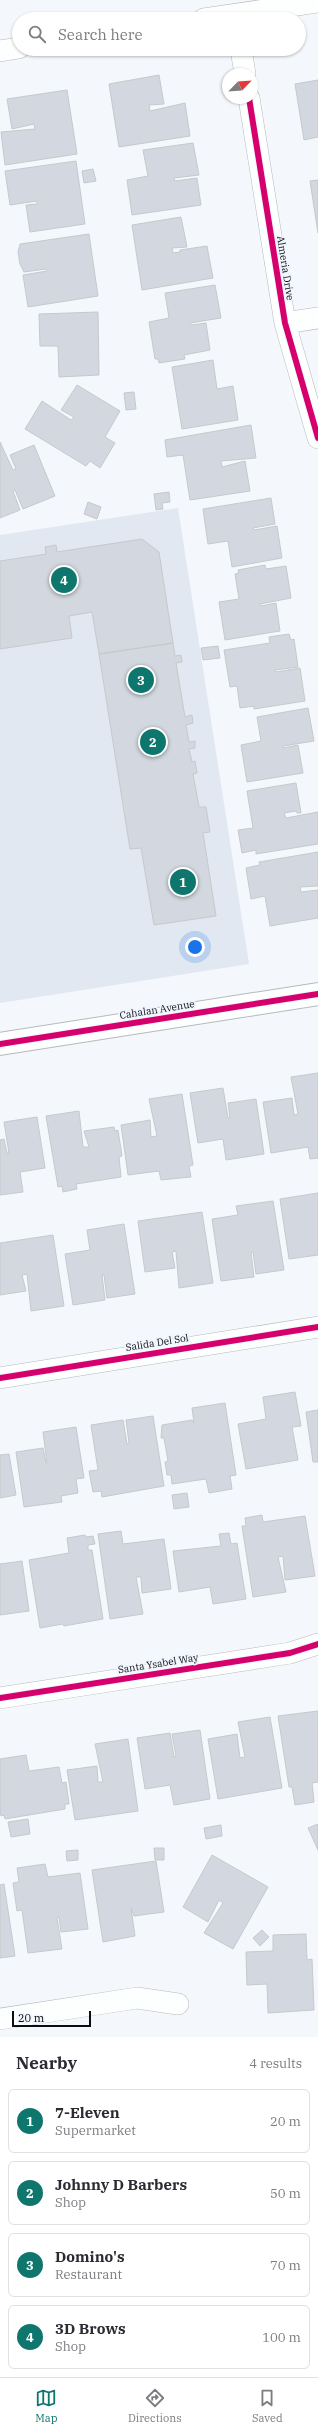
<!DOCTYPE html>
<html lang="en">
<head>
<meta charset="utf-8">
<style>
  :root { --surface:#fff; --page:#f2f2f3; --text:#2b2b33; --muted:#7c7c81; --line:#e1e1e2; --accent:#0f766e }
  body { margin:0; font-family:"IBM Plex Serif",serif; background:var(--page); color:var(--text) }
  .compass { position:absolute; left:222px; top:68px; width:36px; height:36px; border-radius:50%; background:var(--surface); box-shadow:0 1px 3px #0004; rotate:65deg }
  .scale { position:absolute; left:12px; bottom:10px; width:79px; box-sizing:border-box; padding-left:4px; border:2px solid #0b0d0f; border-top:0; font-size:11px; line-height:14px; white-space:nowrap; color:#0b0d0f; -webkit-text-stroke:3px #f1f6fe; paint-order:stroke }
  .you { position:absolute; left:195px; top:947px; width:14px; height:14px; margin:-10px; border:3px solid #fff; border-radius:50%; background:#1a73e8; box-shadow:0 0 0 6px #1a73e833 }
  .badge { display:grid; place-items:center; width:26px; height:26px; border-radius:50%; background:var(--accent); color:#fff; font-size:13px; font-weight:700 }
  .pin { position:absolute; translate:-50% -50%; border:2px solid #fff; box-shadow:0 1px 4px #0006 }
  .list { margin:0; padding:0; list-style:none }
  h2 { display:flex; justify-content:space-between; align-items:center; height:52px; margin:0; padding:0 16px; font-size:17px }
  h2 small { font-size:13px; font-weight:400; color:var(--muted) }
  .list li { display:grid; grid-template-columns:26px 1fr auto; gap:12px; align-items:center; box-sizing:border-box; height:64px; margin:0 8px 8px; padding:0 8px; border:1px solid var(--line); border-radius:6px }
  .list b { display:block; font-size:15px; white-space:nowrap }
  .list p { margin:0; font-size:13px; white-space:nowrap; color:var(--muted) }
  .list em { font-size:13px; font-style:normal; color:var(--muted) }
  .icon { flex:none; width:22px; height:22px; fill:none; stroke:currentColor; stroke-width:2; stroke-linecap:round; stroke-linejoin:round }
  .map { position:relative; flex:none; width:318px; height:2037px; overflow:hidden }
  .search { position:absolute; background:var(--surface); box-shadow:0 1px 3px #0004; left:12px; right:12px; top:12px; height:44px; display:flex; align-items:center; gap:10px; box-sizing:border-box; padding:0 14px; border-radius:22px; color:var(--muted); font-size:15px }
  .sheet { height:340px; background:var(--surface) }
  nav { display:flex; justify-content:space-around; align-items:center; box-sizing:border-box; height:56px; border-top:1px solid var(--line); background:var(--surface); font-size:11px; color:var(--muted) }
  nav a { display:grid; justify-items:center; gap:2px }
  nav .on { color:var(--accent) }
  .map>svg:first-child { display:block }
</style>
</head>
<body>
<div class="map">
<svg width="318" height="2037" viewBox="0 0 318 2037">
  <rect width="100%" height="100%" fill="#f4f7fb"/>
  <path fill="#e2e8f1" d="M178,508L249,964L0,1003V535Z"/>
  <path fill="#d3d8e0" stroke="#c6c9cc" d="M159,75L164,104L149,105L150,111L185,103L190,136L119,147L109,84Z
    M318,80V137L304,140L295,84Z
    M67,90L77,154L5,165L1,132L35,129L34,124L12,129L7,99Z
    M193,143L199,175L174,178L175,181L197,178L201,205L132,215L127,180L148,176L143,150Z
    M76,161L85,224L30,232L26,205L37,204V201L10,205L5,171Z
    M93,169L96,181L84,183L82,171Z
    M318,180V233L310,181Z
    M181,217L187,247L172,248L173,253L180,252V250L207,246L213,278L142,290L132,225Z
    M89,234L98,296L28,307L23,275L47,271L46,269L24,272L20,264L18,252L20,244Z
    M215,285L221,318L190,323L191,325L206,323L210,350L184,355L185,359L159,363L158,359H155L149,322L169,318L165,293Z
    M98,312L99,375L59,377L58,346H40L39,314Z
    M213,360L217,389L233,386L238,420L182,429L172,367Z
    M77,385L120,411L105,437L115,443L100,468L90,461L86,466L25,429L42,401L71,420L74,417L61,410Z
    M134,392L136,409L126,410L124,393Z
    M251,425L256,458L221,461L222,467L245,461L250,491L190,500L183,455L167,457L165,440Z
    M0,442L13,470L16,469L10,455L34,445L55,496L23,509L15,490L13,491L20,510L0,518Z
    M169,492L170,502L162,503L163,509L156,510L154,494Z
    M271,498L275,524L253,528L254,530L277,526L282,558L232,567L228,541L208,544L203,509Z
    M88,502L101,507L97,519L84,514Z
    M142,539L159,552L173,643L99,654L92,612L69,616L72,638L0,649V561L46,554L45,547L56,545L57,552Z
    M265,565L266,569L286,566L291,598L260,604L261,606L276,603L280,631L225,640L219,602L239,599L235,574L239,573L238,570Z
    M289,634L291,640L294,639L298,667L275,670L276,672L300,668L305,701L254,709V706L240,708L237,686L230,687L224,650L270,643L269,637Z
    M173,643L175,656L181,655L182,662L176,663L185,717L192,715L193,723L186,725L189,742L195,741V748L189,749L192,762L195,761L197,773L193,774L199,807H206L210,832L203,833L216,916L154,925L141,848L130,849L99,654Z
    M218,646L220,658L203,660L201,648Z
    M308,708L314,741L283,746V748L298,745L303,773L247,782L241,745L261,741L257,717Z
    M296,783L301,813H297L296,811L284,813L286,818L318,812V844L256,854V850L242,853L238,830L253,828L247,791Z
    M318,852V886L300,887L301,892L318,890V918L270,926L265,896L251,899L246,868L260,865L259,862Z
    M318,1073V1158L310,1159L308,1147L271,1153L263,1102L292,1098L294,1115L298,1114L291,1077Z
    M223,1088L228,1118H230L228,1103L256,1099L264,1154L226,1160L223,1139L198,1143L190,1093Z
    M182,1094L193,1165L189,1166L191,1177L161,1180L159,1171L128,1175L121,1125L150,1120L151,1137L157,1136L149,1099Z
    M79,1111L83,1147H89L84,1131L114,1127L115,1131L118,1130L122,1156L119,1157L121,1177L76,1184L77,1189L63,1192L62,1186L58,1187L46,1116Z
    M37,1117L45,1168L20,1172L23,1192L0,1195V1140L4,1139L7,1153H9L4,1122Z
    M318,1193V1255L289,1259L280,1199Z
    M273,1201L284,1270L256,1274L253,1252L251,1253L254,1277L221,1281L212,1219L238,1215L236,1206Z
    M202,1212L213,1283L179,1288L176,1251L172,1252L175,1268L145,1272L138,1221Z
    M124,1224L135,1294L107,1298L104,1275H102L105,1300L73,1305L65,1254L90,1250L87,1230Z
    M53,1235L64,1306L31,1311L27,1274L22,1275L26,1291L0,1295V1243Z
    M295,1392L301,1426L292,1427L298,1460L246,1469L238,1424L266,1419L263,1397Z
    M225,1403L236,1475L230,1476L232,1489L209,1493L206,1479L172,1484L171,1475H167L165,1462L168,1461L164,1438H161L162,1425L192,1420L194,1423L192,1408Z
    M318,1410V1462H313L306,1412Z
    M153,1416L164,1486L102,1497L101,1491L93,1492L89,1471L98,1470L91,1425L123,1420L127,1444L129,1443L126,1420Z
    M76,1427L84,1478L76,1479L78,1493L61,1496L62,1502L24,1507L16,1452L43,1448L46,1463H47L43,1432Z
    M9,1454L16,1495L0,1498V1455Z
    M187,1493L189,1507L174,1509L172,1495Z
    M262,1515L263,1522L305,1516L315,1576L285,1580L283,1556L278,1557L286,1592L253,1597L242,1526H246L245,1518Z
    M121,1531L123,1544L164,1539L171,1589L142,1593L141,1577H136L143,1614L110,1619L98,1534Z
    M229,1533L231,1544L237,1543L246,1599L213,1604L210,1587L179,1592L173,1551L221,1546L219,1534Z
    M85,1535L86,1537L93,1536L95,1544L88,1545V1550H92L103,1619L64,1626L63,1624L40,1628L29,1560L69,1553L67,1538Z
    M22,1561L29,1611L0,1615V1564Z
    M318,1711V1782L312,1783L314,1802L295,1805L292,1787H289L278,1716Z
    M270,1717L282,1788L218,1799L208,1739L237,1734L240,1758L245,1757L238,1722Z
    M200,1730L210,1799L174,1805L170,1785L145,1789L137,1738L170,1733L174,1757L176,1756L172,1734Z
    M128,1739L138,1811L75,1820L67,1770L97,1766L98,1782H103L95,1744Z
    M26,1755L29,1771L59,1767L62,1783L66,1782L69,1804H65V1809L5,1819L4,1815L1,1816L0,1809V1759Z
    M28,1819L30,1834L11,1837L8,1822Z
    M318,1824V1850L308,1828Z
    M221,1825L222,1836L206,1839L204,1828Z
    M154,1848H164V1860H155Z
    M78,1850V1860L67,1861L66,1851Z
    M212,1855L268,1887L233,1949L204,1933L223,1903L219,1900L208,1922L183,1907Z
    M156,1861L164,1912L134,1916L131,1908L135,1936L103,1942L92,1870Z
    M45,1864L48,1877L80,1873L88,1929L61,1932L59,1917L57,1918L62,1949L28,1953L22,1910L17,1911L13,1883L19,1882L17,1868Z
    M4,1884L15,1956L0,1958V1885Z
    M262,1930L269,1937L260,1946L253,1938Z
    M306,1934L307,1960L312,1959L314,2010L268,2013L267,1984L247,1985L246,1952L273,1951V1935Z"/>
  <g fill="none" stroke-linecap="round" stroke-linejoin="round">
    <defs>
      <path id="minor" d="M204,19L318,2
        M241,49L245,74
        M0,51L19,48
        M249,98L285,323L318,438
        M285,323L318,318
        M0,1378L318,1327
        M0,1698L290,1653L318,1644
        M0,2019L137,1998L178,2004"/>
      <path id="tertiary" d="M0,1044L318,994"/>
    </defs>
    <use href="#minor" stroke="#b8b9bc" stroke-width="22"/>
    <use href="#tertiary" stroke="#b8b9bc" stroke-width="24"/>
    <use href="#minor" stroke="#fdfefe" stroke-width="21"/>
    <use href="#tertiary" stroke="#fdfefe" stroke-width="22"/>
    <defs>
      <path id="cycleway" d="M249,98L285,323L318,438
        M0,1044L318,994
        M0,1378L318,1327
        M0,1698L290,1653L318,1644"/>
    </defs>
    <use href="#cycleway" stroke="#f1f6fe" stroke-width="8"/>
    <use href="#cycleway" stroke="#d6006c" stroke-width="6"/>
  </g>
  <g text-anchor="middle" stroke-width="4" stroke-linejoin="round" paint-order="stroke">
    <g font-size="10" fill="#0b0d0f" stroke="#f1f6fe">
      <text transform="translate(286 268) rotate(81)" y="4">Almeria Drive</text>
      <text transform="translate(157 1009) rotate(-9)" y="4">Cahalan Avenue</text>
      <text transform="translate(157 1342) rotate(-9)" y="4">Salida Del Sol</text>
      <text transform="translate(158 1663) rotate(-9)" y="4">Santa Ysabel Way</text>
    </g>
  </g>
</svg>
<svg class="compass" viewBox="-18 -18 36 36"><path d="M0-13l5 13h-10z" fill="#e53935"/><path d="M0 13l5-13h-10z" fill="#7c7c81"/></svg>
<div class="scale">20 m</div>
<div class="you"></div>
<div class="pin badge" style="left:183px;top:882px">1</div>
<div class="pin badge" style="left:153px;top:742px">2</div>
<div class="pin badge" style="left:141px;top:680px">3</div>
<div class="pin badge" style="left:64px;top:580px">4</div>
<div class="search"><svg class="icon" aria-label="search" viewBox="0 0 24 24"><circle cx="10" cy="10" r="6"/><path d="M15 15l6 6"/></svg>Search here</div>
</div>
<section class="sheet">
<h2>Nearby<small>4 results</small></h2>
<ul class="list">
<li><span class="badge">1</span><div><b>7-Eleven</b><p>Supermarket</p></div><em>20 m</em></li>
<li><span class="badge">2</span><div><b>Johnny D Barbers</b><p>Shop</p></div><em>50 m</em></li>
<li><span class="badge">3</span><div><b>Domino's</b><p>Restaurant</p></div><em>70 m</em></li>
<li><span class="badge">4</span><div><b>3D Brows</b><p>Shop</p></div><em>100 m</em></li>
</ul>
</section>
<nav>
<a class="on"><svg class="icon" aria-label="map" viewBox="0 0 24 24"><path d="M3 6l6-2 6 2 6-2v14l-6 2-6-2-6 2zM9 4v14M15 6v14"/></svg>Map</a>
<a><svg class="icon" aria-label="directions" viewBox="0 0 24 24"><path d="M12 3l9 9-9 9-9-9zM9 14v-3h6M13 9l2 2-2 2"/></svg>Directions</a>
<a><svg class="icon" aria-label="saved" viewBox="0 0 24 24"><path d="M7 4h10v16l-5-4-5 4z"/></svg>Saved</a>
</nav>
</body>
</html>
